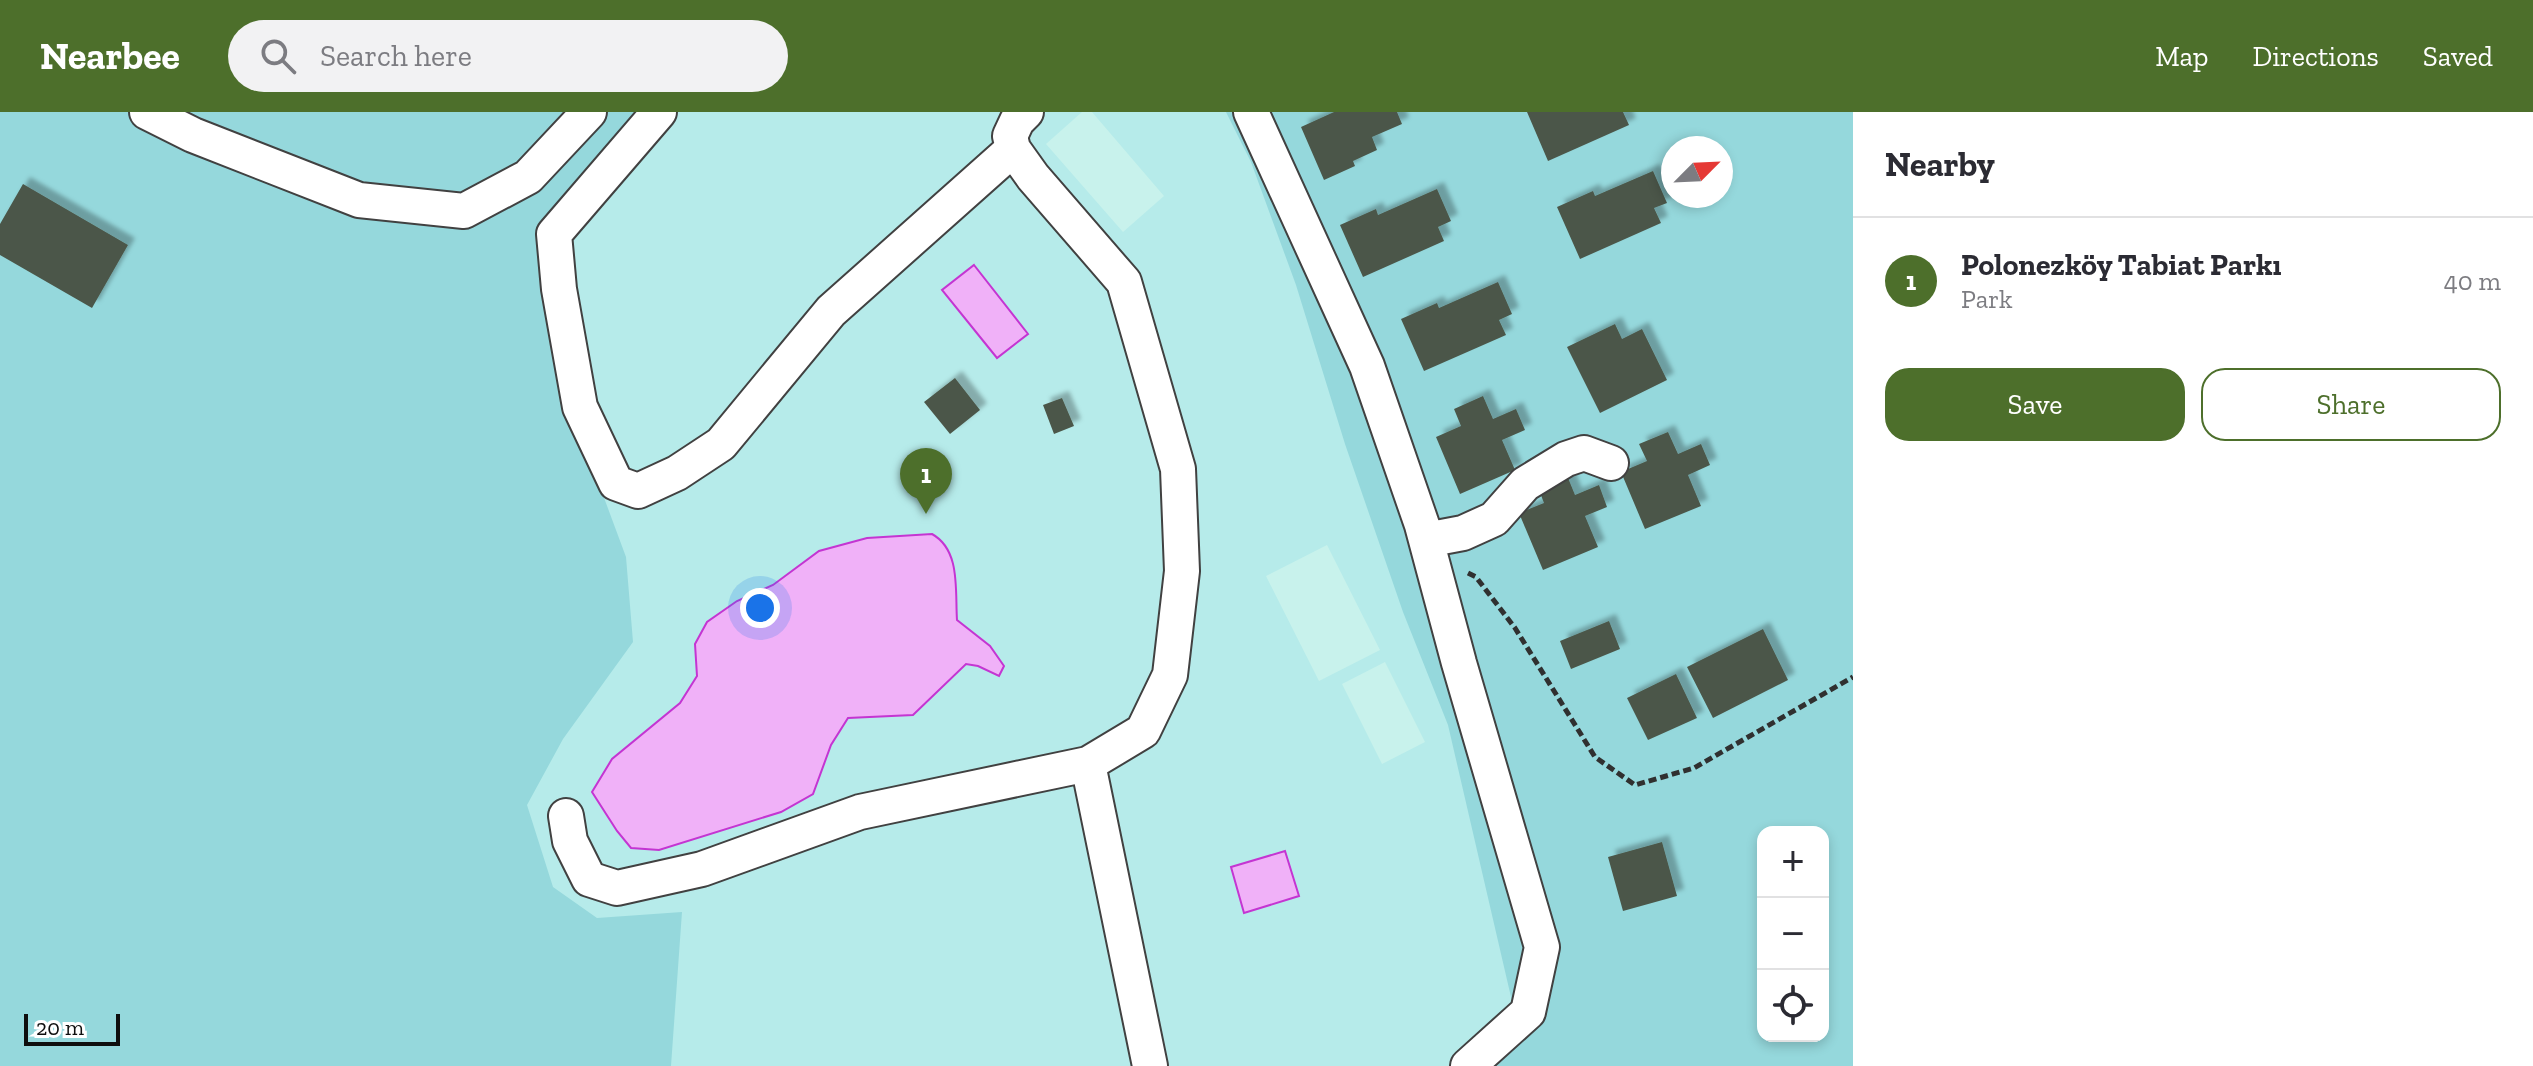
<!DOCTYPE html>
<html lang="en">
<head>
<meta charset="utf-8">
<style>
  :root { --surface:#fff; --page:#f2f2f3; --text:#2b2b33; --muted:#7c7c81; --line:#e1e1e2; --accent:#4d6f2b }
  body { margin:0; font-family:"Zilla Slab",serif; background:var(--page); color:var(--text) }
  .controls { position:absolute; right:24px; bottom:24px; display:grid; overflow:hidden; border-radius:16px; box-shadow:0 4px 12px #0003 }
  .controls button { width:72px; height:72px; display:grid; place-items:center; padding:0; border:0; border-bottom:2px solid var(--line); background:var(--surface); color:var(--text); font:40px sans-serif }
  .compass { position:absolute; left:1661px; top:24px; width:72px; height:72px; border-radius:50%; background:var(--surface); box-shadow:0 4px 12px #0003; rotate:66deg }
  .scale { position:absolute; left:24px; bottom:20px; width:96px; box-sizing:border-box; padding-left:8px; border:4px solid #0e0e0e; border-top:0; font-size:22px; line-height:28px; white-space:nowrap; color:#0e0e0e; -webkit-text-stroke:6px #fff; paint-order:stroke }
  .you { position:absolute; left:760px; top:496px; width:28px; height:28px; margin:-20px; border:6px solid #fff; border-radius:50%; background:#1a73e8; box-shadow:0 0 0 12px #1a73e833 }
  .badge { display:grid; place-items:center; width:52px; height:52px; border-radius:50%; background:var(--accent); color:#fff; font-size:26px; font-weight:700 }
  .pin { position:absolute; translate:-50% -66px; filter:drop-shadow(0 2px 4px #0008) }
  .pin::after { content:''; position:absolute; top:42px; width:28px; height:24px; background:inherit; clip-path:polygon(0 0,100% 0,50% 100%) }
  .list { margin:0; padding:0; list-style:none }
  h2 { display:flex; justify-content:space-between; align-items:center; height:104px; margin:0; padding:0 32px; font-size:34px }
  h2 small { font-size:26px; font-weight:400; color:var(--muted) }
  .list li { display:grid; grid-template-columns:52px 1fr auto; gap:24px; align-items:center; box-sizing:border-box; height:128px; padding:0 32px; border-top:2px solid var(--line) }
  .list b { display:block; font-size:30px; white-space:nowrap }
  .list p { margin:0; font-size:26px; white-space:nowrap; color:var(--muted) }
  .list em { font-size:26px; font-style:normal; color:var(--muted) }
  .actions { display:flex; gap:16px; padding:24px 32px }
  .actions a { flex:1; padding:18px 0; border:2px solid var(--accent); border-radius:24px; text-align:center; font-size:28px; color:var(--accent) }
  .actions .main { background:var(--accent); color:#fff }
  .icon { flex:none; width:44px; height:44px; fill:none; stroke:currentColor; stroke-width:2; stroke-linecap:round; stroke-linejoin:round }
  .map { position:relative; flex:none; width:1853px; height:954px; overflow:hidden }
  header { display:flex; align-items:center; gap:48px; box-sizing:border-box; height:112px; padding:0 40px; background:var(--accent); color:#fff }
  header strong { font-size:38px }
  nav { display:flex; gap:44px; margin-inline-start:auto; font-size:28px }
  .search { width:560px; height:72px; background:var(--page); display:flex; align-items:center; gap:20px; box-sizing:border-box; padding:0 28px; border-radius:44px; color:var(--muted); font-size:30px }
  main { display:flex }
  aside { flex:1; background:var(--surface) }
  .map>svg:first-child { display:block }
</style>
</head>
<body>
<header>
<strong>Nearbee</strong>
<div class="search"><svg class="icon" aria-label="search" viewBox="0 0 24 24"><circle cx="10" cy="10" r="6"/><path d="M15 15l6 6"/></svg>Search here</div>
<nav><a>Map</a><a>Directions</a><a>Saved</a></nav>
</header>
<main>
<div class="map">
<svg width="1853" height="954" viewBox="0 0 1853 954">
  <defs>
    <filter id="shadow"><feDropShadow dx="7" dy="-7" stdDeviation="2" flood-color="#0004"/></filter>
  </defs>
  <rect width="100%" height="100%" fill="#eefff3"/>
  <path fill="#b6ebea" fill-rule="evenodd" d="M0,0H1853V954H0ZM1673,36H1721V84H1673ZM1763,720H1823V924H1763Z"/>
  <path fill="#95d8dc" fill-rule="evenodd" d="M0,0H637L614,24L539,123L570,294L626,445L633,530L563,627L527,693L553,775L597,806L682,800L671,954H0Z
    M1226,0H1853V954H1489L1514,898L1448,613L1403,500L1345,332L1296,173L1251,50ZM1673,36H1721V84H1673ZM1763,720H1823V924H1763Z"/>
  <path fill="#c8f2ec" d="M1082,0H1092L1164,84L1123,120L1046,32Z
    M1327,433L1380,538L1319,569L1266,464Z
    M1385,550L1425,630L1382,652L1342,572Z"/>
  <path fill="#f0b1f8" stroke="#c435d2" stroke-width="2" d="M974,153L1028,222L997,246L942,178Z
    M932,422C961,438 955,479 957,508L990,534L1004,554L999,564L978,554L966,552L913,603L848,606L831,633L813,682L781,700L659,738L631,736L617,719L592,680L612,647L680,591L697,564L695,532L707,510L737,489L773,473L819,439L867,426Z
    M1285,739L1299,784L1244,801L1231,755Z"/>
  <path fill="#4b5749" filter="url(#shadow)" d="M1334,0H1397L1402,12L1372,25L1377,38L1353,49L1355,54L1324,68L1301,15Z
    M1527,0H1623L1629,13L1548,49Z
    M1653,59L1667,91L1654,96L1661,111L1580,147L1557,95L1593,79L1595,84Z
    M23,72L128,133L92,196L0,143V112Z
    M1437,77L1451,109L1438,115L1444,129L1363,165L1340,113L1376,97L1378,103Z
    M1498,170L1512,202L1499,208L1506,223L1424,259L1401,207L1437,191L1439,196Z
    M1615,212L1622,227L1642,217L1667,268L1600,301L1567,235Z
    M955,266L980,298L950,322L924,290Z
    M1483,284L1493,307L1516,297L1525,318L1502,328L1515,358L1460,382L1436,325L1461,314L1454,297Z
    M1062,286L1074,314L1054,322L1043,293Z
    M1668,320L1678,342L1701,332L1710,353L1688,363L1701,394L1645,417L1621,360L1647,349L1639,332Z
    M1566,361L1575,383L1599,373L1607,395L1585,404L1598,435L1543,458L1519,401L1544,391L1537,373Z
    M1609,509L1620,537L1571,557L1560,529Z
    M1763,517L1788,568L1713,606L1687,555Z
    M1676,562L1697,606L1648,628L1627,586Z
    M1662,730L1677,784L1623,799L1608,745Z"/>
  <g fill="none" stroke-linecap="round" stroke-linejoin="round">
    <defs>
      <path id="minor" d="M147,0L193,23L359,88L464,99L528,65L589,0
        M659,0L554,122L559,177L580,295L616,371L638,379L677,361L721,332L831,199L1013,37
        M1026,0L1017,9L1010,24L1013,37L1033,65L1124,170L1178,357L1182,459L1170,563L1143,619L1088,652L1150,954
        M1251,0L1367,254L1422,413L1459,551L1542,835L1528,900L1468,954
        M1426,428L1463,421L1494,407L1525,372L1566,347L1584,341L1611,351
        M566,704L570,729L589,767L617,776L702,757L860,700L1088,652"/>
    </defs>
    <use href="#minor" stroke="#414141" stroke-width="38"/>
    <path stroke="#303030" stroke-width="5" stroke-dasharray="8 4" stroke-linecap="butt" d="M1468,461L1476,465L1515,516L1595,645L1635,673L1694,656L1853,565"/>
    <use href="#minor" stroke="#fff" stroke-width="34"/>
  </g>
</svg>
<div class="controls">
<button>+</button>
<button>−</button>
<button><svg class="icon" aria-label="locate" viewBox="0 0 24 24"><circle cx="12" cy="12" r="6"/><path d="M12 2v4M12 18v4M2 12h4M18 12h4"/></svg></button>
</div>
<svg class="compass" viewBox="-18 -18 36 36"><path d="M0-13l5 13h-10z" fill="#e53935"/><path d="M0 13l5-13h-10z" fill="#7c7c81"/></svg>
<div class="scale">20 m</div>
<div class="you"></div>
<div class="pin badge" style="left:926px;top:402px">1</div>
</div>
<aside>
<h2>Nearby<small></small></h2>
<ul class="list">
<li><span class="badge">1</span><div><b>Polonezköy Tabiat Parkı</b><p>Park</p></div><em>40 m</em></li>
</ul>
<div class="actions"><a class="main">Save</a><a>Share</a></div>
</aside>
</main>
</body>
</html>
